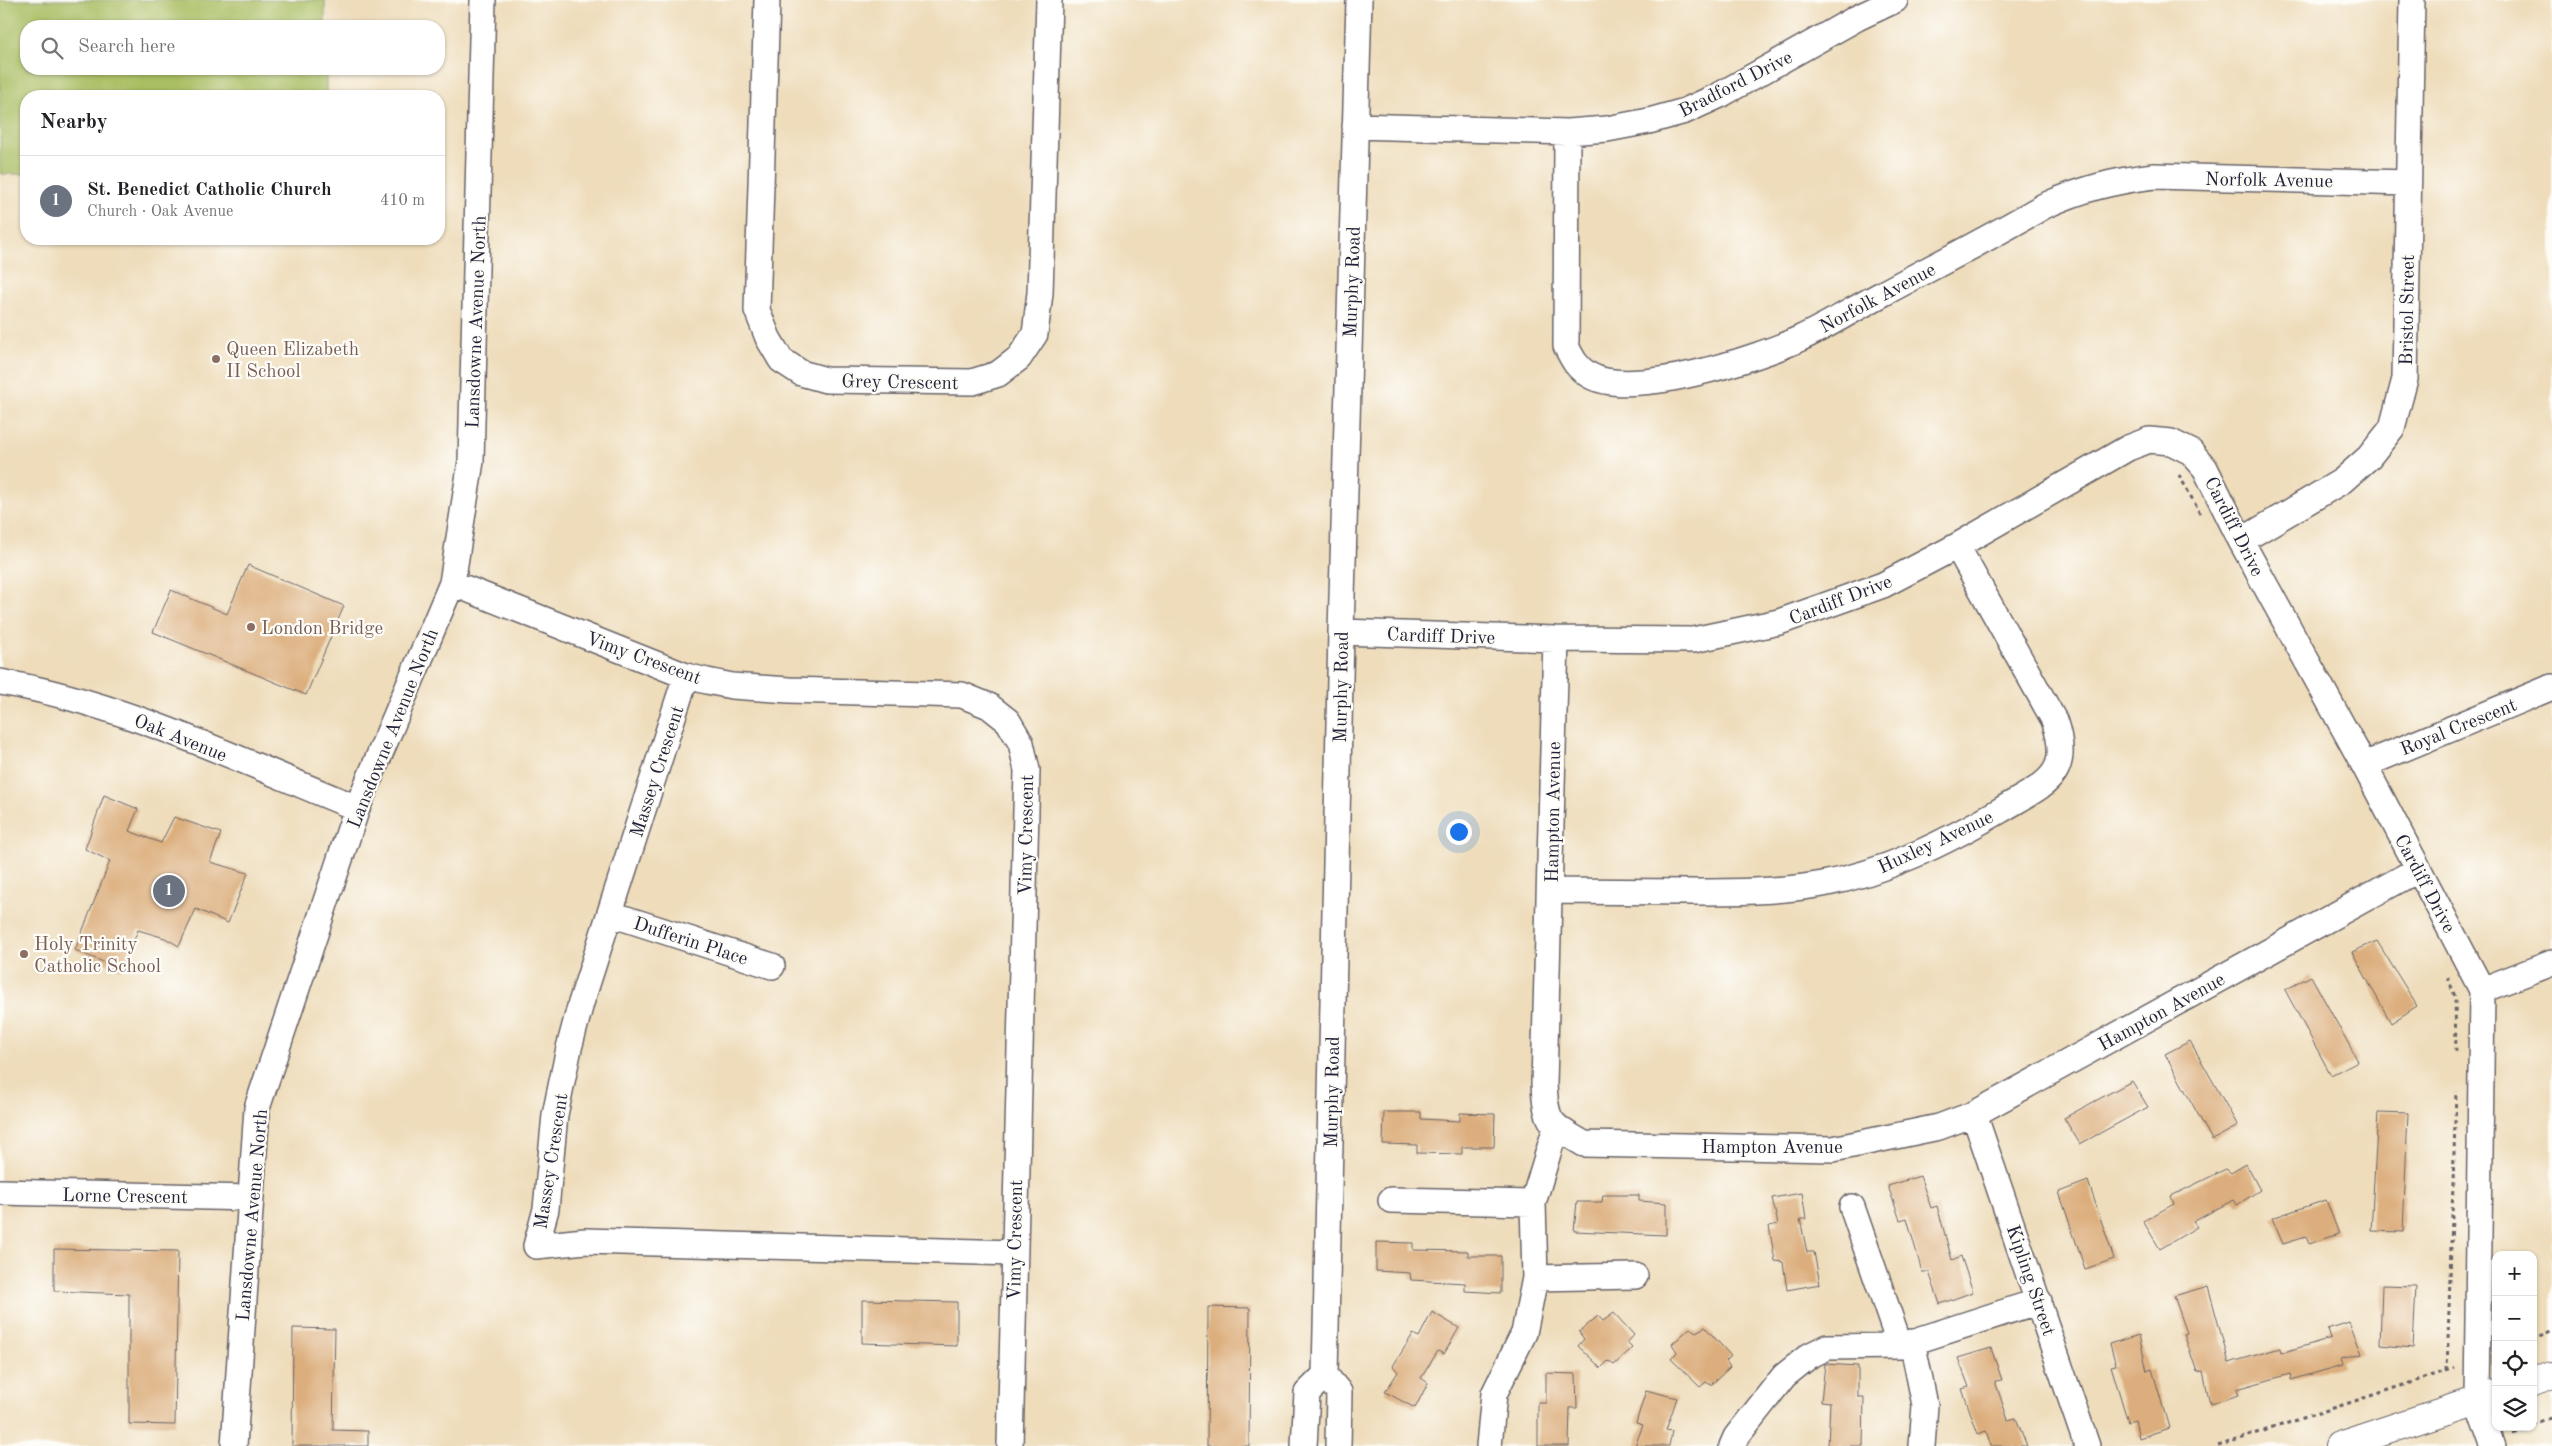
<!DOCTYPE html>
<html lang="en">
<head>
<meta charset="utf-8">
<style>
  :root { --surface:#fff; --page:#f2f2f2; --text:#202124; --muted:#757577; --line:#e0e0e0; --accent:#ea580c }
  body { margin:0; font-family:"Old Standard TT",serif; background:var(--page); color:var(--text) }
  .controls { position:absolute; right:15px; bottom:15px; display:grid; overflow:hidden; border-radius:10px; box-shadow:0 1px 4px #0004 }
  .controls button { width:45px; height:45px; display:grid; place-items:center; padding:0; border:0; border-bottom:1px solid var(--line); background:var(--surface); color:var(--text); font:25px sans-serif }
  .you { position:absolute; left:1458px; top:831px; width:18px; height:18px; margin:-12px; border:4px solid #fff; border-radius:50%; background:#1a73e8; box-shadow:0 0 0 8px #1a73e833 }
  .badge { display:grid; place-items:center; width:32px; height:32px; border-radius:50%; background:var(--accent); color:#fff; font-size:16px; font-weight:700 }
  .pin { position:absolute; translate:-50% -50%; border:2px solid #fff; box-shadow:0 1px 5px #0006 }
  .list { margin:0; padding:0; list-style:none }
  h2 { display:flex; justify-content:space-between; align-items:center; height:65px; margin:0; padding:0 20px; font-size:21px }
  h2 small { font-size:16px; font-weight:400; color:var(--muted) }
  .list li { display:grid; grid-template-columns:32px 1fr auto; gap:15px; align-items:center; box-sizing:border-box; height:90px; padding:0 20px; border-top:1px solid var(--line) }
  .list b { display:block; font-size:19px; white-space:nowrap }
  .list p { margin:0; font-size:16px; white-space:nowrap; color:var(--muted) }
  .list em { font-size:16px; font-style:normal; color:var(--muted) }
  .icon { flex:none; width:28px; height:28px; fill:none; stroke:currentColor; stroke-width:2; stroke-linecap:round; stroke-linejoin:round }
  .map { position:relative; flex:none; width:2552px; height:1446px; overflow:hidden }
  .search { position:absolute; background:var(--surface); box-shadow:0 1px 4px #0004; left:20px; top:20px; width:425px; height:55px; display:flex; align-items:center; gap:12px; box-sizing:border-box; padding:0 18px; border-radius:20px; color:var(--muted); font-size:19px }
  .panel { position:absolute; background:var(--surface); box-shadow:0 1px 4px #0004; left:20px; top:90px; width:425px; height:155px; border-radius:20px }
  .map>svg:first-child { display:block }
</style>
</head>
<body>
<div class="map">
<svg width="2552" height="1446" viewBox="0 0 2552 1446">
  <rect width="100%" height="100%" fill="#fdfcf7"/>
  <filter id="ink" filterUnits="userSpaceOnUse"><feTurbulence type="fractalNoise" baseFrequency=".02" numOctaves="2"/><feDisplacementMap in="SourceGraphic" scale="10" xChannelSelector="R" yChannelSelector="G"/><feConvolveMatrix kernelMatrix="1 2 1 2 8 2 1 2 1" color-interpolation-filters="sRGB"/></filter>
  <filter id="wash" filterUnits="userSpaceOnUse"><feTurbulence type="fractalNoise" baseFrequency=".0096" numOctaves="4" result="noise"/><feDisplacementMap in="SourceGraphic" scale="20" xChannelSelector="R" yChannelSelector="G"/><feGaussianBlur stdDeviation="1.12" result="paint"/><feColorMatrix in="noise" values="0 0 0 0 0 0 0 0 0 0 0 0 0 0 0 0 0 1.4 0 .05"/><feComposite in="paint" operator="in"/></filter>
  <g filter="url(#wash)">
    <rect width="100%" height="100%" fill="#eedcba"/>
    <path fill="#a9be62" stroke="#66704e" d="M0,0H325V26H26V69H326V96H26V174H0Z"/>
    <g id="blocks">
      <path fill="#dcae7d" d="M248,565L344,606L306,695L153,632L171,590L227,614Z
        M104,795L138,809L129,831L161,843L174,817L221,833L210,862L248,873L228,923L196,909L179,946L165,938L138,930L122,970L75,950L110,861L85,849Z
        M2377,941L2417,1006L2391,1023L2352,952Z
        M2311,976L2358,1061L2331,1075L2285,990Z
        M2190,1041L2238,1126L2212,1140L2165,1054Z
        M2132,1081L2148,1107L2080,1144L2064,1118Z
        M1384,1112H1421V1119L1460,1121V1113L1495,1114L1494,1147H1462V1154L1417,1153V1145L1383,1144Z
        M2378,1112L2408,1113L2403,1232L2371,1231Z
        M2246,1164L2260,1190L2237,1205L2233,1200L2193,1222L2197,1227L2160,1249L2143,1221L2174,1204L2171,1196L2226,1169L2231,1173Z
        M1920,1176L1931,1208L1937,1206L1952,1260L1961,1256L1973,1292L1940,1304L1929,1272H1922L1907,1218L1900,1220L1888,1186Z
        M2088,1181L2114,1259L2085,1269L2059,1192Z
        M1802,1193L1806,1219H1800L1807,1252H1814L1820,1284L1787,1290L1783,1262L1775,1261L1769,1226L1778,1224L1772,1198Z
        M1603,1195H1639V1201L1666,1203V1235L1574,1231L1577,1202H1602Z
        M2326,1200L2339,1234L2309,1244L2306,1237L2283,1244L2272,1218Z
        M1376,1242L1413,1243V1250L1468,1251V1256H1501V1293L1465,1291V1283L1411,1280L1410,1273L1376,1271Z
        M54,1249L178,1251L175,1425L129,1424V1294L54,1291Z
        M2382,1285L2416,1286L2413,1348L2380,1345Z
        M2208,1286L2229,1363L2280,1348L2281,1353L2331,1338L2328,1329L2349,1322L2362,1354L2341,1359L2343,1365L2291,1380L2290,1374L2237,1389L2239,1395L2210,1404L2203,1371L2197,1372L2184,1334L2187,1333L2174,1296Z
        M862,1300L957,1302V1346L862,1343Z
        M1208,1307L1250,1308L1249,1446H1207Z
        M1432,1312L1459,1328L1444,1354L1438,1351L1421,1378L1428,1383L1415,1408L1385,1392L1398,1372L1393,1366L1413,1334L1419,1337Z
        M1614,1313L1634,1335L1627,1343L1632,1348L1614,1365L1608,1361L1601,1368L1578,1346L1584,1339L1579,1332L1598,1316L1603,1321Z
        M1705,1327L1731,1356L1726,1361L1730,1367L1711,1385L1706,1382L1700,1387L1671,1359L1677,1352L1672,1344L1690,1328L1696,1332Z
        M293,1328L335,1329L333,1430L368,1431V1446H292Z
        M2139,1335L2147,1371L2152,1369L2169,1428L2139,1438L2135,1420L2128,1422L2111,1366L2116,1365L2110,1344Z
        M1991,1348L2002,1380L1995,1381L2008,1420L2016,1418L2027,1446H1991L1986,1431L1978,1434L1962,1389L1969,1387L1958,1358Z
        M1825,1364L1858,1366V1397H1864L1863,1446H1828L1830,1402L1821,1401Z
        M1546,1373L1576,1374L1577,1408H1570L1569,1446H1538V1403H1546Z
        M1646,1390L1677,1398L1666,1430L1672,1431L1669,1446H1635L1643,1425L1636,1423Z"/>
    </g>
  </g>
  <g filter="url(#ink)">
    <use href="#blocks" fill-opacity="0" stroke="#696367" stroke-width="1"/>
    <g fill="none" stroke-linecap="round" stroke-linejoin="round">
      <defs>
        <path id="minor" d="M767,0L757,310L768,338L781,360L801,373L826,380L972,382L998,374L1019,358L1035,334L1040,293L1049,0
          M1355,126L1567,132L1607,129L1649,121L1685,111L1720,95L1857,18L1895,0
          M1567,132L1566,346C1572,358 1576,367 1589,375C1630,400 1759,358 1801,338C1829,325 1857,307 1884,293C1938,264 1992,237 2044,206C2082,189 2113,181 2154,176L2408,183
          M2241,541L2342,481L2369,457L2392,428L2405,379L2412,0
          M452,583L686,676L707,681L732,686L789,690L962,695L989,706L1008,721L1021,743L1027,770L1010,1446
          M1341,632L1556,639L1693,640L1779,622L1883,585L1957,546L2128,448L2149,440L2171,442L2191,452L2205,468L2241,541L2364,765L2482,990L2477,1401L2493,1446
          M1556,639L1544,1084C1546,1125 1551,1124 1584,1144L1833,1149L1939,1127L1974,1114L2417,870
          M686,676L581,1003L569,1048L555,1115L546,1209L536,1246L585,1241L1014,1253
          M0,682C121,702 243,762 357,808
          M2364,765L2552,687
          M1550,891C1596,891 1641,892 1687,892C1732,892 1778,892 1823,884C1887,872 1946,842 2001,810C2044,784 2074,777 2054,720L1957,546
          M611,914L772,966
          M2482,990L2552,963
          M1974,1114L2087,1446
          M0,1192L250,1198
          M1391,1200L1533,1203
          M1852,1207L1900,1346
          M1535,1278L1635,1276
          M1912,1341L1925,1405L1922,1446
          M234,1446L257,1108L357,808L452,583L471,461L483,0
          M1304,1446L1307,1393L1325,1375
          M1338,1446L1339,1392L1325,1375L1341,632L1359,0
          M1489,1446L1494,1394L1524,1333L1535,1278L1533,1203L1556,1127
          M1732,1446L1736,1437L1784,1376L1809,1356L1827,1347L1900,1346L2039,1301"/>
        <path id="major" d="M2533,1382L2552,1375
          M2339,1446L2496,1394"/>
      </defs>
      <use href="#minor" stroke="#696367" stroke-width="28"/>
      <use href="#major" stroke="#696367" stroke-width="30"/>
      <path stroke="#696367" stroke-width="3" stroke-dasharray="4 4" stroke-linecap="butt" d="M2179,475L2200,513
        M2448,977L2455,997L2456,1055
        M2533,1339L2552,1331
        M2447,1371L2456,1091
        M2533,1425L2552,1419
        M2512,1432L2525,1427
        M2218,1446L2455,1368"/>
      <use href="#minor" stroke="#fff" stroke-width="25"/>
      <use href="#major" stroke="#fff" stroke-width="28"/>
    </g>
  </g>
  <g fill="#8d6e63" stroke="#fdfcf7" stroke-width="2">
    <circle cx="216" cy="359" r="5"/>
    <circle cx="251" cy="627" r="5"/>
    <circle cx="24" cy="954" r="5"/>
  </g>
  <g text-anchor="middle" stroke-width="4.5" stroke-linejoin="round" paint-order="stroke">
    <g font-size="19" fill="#22223b" stroke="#fdfcf7">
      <text transform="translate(1735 83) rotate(-27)" y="7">Bradford Drive</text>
      <text transform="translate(2269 179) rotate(1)" y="7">Norfolk Avenue</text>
      <text transform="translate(1351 282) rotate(-88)" y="7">Murphy Road</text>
      <text transform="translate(1877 297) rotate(-28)" y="7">Norfolk Avenue</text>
      <text transform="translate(2406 310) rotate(-89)" y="7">Bristol Street</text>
      <text transform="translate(475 322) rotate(-88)" y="7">Lansdowne Avenue North</text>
      <text transform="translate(900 381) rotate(1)" y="7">Grey Crescent</text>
      <text transform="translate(2235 526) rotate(63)" y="7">Cardiff Drive</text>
      <text transform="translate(1840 599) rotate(-21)" y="7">Cardiff Drive</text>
      <text transform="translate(1441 635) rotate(2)" y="7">Cardiff Drive</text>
      <text transform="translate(644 657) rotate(20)" y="7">Vimy Crescent</text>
      <text transform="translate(1340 687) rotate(-89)" y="7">Murphy Road</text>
      <text transform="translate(2458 726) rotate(-22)" y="7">Royal Crescent</text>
      <text transform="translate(392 728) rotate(-68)" y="7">Lansdowne Avenue North</text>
      <text transform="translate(181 737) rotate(22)" y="7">Oak Avenue</text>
      <text transform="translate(656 771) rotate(-72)" y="7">Massey Crescent</text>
      <text transform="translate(1552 812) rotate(-89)" y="7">Hampton Avenue</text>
      <text transform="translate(1025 835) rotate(-89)" y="7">Vimy Crescent</text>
      <text transform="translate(1935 841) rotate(-25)" y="7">Huxley Avenue</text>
      <text transform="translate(2426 883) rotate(62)" y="7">Cardiff Drive</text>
      <text transform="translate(691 940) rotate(18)" y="7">Dufferin Place</text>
      <text transform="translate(2161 1011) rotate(-29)" y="7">Hampton Avenue</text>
      <text transform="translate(1331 1092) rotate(-89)" y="7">Murphy Road</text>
      <text x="1772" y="1153">Hampton Avenue</text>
      <text transform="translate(550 1161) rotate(-81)" y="7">Massey Crescent</text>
      <text transform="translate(125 1195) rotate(1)" y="7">Lorne Crescent</text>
      <text transform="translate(251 1215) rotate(-85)" y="7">Lansdowne Avenue North</text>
      <text transform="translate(1014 1240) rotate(-89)" y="7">Vimy Crescent</text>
      <text transform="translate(2032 1280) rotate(71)" y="7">Kipling Street</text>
    </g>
    <g font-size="19" fill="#785e54" stroke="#fdfcf7" text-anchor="start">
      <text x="226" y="355">Queen Elizabeth<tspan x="226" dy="22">II School</tspan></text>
      <text x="261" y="634">London Bridge</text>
      <text x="34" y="950">Holy Trinity<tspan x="34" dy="22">Catholic School</tspan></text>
    </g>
  </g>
</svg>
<div class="controls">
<button>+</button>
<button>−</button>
<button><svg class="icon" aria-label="locate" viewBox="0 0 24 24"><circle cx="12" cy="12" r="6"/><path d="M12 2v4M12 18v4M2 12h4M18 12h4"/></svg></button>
<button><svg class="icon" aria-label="layers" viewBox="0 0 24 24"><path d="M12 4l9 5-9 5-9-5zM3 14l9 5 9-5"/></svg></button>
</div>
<div class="you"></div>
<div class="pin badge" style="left:169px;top:891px;background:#6b7280">1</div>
<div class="search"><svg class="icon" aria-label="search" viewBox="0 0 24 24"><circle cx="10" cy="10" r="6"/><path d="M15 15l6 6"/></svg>Search here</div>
<section class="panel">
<h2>Nearby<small></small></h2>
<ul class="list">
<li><span class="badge" style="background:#6b7280">1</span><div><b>St. Benedict Catholic Church</b><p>Church · Oak Avenue</p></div><em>410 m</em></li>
</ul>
</section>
</div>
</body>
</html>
